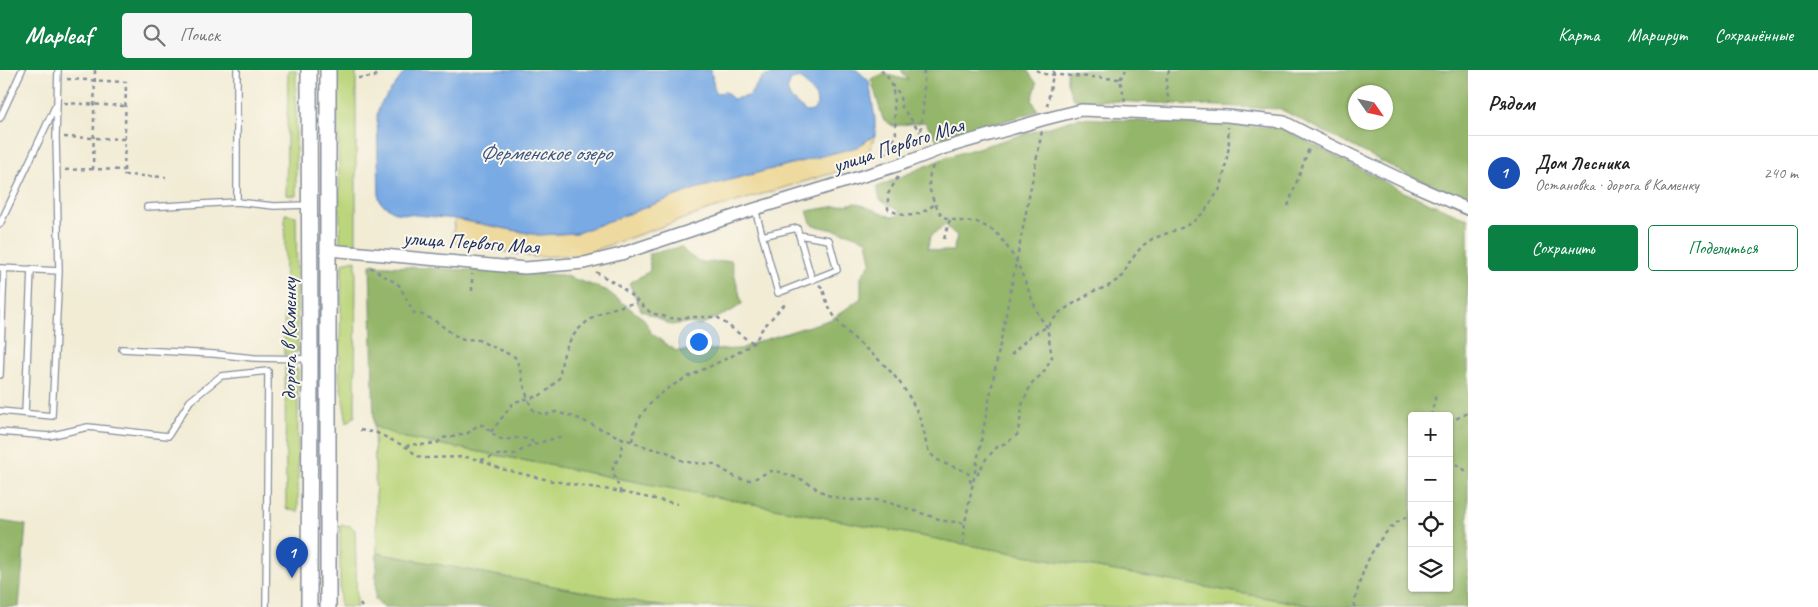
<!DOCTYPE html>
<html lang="ru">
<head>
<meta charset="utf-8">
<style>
  :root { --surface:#fff; --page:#f6f6f6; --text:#222; --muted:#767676; --line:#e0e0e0; --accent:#0b8043 }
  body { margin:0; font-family:Caveat,sans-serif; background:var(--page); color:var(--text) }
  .controls { position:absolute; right:15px; bottom:15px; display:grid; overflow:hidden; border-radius:5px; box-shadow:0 1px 4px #0004 }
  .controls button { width:45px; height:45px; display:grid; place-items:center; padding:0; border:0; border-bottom:1px solid var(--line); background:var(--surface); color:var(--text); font:25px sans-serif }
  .compass { position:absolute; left:1348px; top:15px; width:45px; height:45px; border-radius:50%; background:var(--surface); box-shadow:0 1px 4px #0004; rotate:124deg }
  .you { position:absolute; left:698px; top:271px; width:18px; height:18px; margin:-12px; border:4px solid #fff; border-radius:50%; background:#1a73e8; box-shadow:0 0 0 8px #1a73e833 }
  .badge { display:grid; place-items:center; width:32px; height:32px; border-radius:50%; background:var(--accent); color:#fff; font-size:16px; font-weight:700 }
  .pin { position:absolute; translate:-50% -41px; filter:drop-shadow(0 1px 2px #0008) }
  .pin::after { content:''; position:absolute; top:26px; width:18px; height:15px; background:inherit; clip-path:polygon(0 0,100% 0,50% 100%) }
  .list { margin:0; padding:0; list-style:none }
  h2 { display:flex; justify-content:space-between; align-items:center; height:65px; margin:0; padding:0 20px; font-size:21px }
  h2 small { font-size:16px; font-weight:400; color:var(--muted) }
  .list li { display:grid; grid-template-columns:32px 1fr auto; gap:15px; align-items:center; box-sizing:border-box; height:75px; padding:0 20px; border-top:1px solid var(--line) }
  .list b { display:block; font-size:19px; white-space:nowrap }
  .list p { margin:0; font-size:16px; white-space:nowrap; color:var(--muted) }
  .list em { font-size:16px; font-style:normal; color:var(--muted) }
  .actions { display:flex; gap:10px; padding:15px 20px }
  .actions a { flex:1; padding:11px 0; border:1px solid var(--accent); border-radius:5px; text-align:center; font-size:18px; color:var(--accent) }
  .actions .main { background:var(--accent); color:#fff }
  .icon { flex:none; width:28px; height:28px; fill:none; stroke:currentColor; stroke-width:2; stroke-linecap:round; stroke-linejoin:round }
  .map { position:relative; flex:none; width:1468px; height:537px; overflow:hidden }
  header { display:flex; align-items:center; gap:30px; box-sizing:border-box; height:70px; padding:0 25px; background:var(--accent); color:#fff }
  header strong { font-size:24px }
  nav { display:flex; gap:28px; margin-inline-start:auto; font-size:18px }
  .search { width:350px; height:45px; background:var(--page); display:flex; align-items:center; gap:12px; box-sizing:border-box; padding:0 18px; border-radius:5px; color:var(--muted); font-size:19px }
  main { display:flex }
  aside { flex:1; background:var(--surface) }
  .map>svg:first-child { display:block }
</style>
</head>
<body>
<header>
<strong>Mapleaf</strong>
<div class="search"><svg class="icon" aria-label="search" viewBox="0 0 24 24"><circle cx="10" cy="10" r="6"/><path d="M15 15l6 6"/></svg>Поиск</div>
<nav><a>Карта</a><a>Маршрут</a><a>Сохранённые</a></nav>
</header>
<main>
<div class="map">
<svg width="1468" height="537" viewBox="0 0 1468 537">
  <rect width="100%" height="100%" fill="#fbf7ec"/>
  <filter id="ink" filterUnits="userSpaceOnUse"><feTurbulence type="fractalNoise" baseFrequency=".02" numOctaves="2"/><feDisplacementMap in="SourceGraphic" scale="10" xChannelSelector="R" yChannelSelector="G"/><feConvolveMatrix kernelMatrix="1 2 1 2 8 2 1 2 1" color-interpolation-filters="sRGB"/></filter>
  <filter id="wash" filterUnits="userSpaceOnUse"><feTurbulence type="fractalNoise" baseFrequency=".0096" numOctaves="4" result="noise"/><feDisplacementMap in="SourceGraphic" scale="20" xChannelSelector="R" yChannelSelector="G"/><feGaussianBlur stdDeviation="1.12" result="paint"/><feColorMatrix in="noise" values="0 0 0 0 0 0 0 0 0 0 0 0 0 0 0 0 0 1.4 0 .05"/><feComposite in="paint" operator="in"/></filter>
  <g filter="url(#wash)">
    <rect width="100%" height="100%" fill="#f2ecd5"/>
    <path fill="#bbd57b" stroke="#6b826c" d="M288,0H296V126L286,125Z
      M337,0H356V176L340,174Z
      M285,144L296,146L298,282L284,285Z
      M356,190L355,346L347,353L339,307L342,193Z
      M285,297L298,299V442L286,438Z
      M374,356L401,367L963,474L1318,537H665L377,483Z
      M340,455L351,456L355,460L357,537H340Z"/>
    <path fill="#94b66b" stroke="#587264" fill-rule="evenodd" d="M901,0H1027L1037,14L1032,30L1038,41L938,71L925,52L893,56L883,49L871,9L883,4L908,10Z
      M1067,0H1468V131L1410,106L1280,39L1073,29L1067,12ZM1356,22H1386V52H1356Z
      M1079,48L1282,58L1404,122L1468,149V537H1318L963,474L401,367L374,356L370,195L563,205L606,220L644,249L651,263L676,281L741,279L754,273L832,249L861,228V207L871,192L867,170L847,163L812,155L807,141L856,133L892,147L899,145V141L880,130L877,117L947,87ZM945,155L957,166L953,181H938L928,178L930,166ZM1412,346H1449V518H1412Z
      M681,177C699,197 707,193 731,190L742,234L730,242L699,255L686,253L671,255L641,240L629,213L650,201L649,184Z
      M0,451L26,455L19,537H0Z
      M377,483L665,537H384L375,530Z"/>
    <path fill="#eeda9e" stroke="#84847e" d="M875,65C870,79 867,89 853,97L709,140L581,185L534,187L452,172L455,149L538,165L577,163L695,119L857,77Z"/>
    <path fill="#79aae4" stroke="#4a6ca1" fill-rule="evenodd" d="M406,0H711L715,23L726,22L733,29L749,26L762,7L774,4L773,0H857L869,11L875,49V65L857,77L695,119L577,163L538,165L455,149L396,143L381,133L379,128L377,45L380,35ZM801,8L816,27L817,35L813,41L806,42L791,29L787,20L791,10Z"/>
  </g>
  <g filter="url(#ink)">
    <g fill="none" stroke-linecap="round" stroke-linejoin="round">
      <defs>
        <path id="service" d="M0,48L22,0
          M237,132V0
          M147,137L237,132L274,136L309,135
          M755,139L778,223L837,200L829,170L799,165
          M0,154L55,37
          M762,166L797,158L812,210
          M0,198L59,201
          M122,279L214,284L254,288L309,289
          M0,305L4,198
          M0,341L52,346L59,201L56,67L58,0
          M25,343L31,199
          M0,362L49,366L88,357L168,366L190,331L221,306L268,301L266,537"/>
        <path id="minor" d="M329,180L525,198L584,193L621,184L755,139L899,95L941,79L1045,49L1081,40L1227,46L1284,52L1313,67L1413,115L1468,139"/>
        <path id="secondary" d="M309,0L310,289L309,537
          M328,0V537"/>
      </defs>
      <use href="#service" stroke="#868e9a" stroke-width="8"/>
      <use href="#minor" stroke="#868e9a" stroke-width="14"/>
      <use href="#secondary" stroke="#868e9a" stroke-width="18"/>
      <path stroke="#868e9a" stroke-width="2.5" stroke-dasharray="4 4" stroke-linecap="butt" d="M95,0L93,99L124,100
        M881,0L889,9L893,21L896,64L884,86
        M1036,0L1045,4L1120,9L1125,31
        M1169,0L1166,14L1169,33
        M358,8L374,7L382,0
        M67,9L126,12L124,105L166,107
        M1120,9L1126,0
        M891,14L899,23L902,37L920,62
        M64,33L125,36
        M1047,36L1054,0
        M64,67L125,69
        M920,76L924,25V0
        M933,96C924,115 932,130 943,147L958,151L977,152L996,162L1004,172L1017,192L1039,246L1047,257L1052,287L1043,303L1031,314L1022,335L1021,346L1017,365L1006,373L998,376L986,389L975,409
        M65,100L93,99
        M898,107L888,124V139C907,149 918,147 935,134
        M1288,136L1309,78
        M944,169L950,149
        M370,197L399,215L414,243C436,247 444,260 463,270L476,269L515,287C524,305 523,324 534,341L545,345L555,342L575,347L617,366L649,378L667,382L683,391L693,393L714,394L735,407L745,410H752L770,401L780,402L803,410L827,425L847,430H876L887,432L945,451L965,453
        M596,202L620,216L651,243L675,249L687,247H717L745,268L754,273
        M819,215L823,218C831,262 871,276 896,308C907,321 917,339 922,355C925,363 925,374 929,381C936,394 956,396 968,403L972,417
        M472,221V204
        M1011,285L1031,265L1047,257L1060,242L1094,221L1107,217L1123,206L1129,193L1142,176L1152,169L1184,157L1197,149L1205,141L1221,117L1224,104L1229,76L1228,57
        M1431,346L1436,324
        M1449,352L1468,343
        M360,360L377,363L408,378L417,386L426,388L466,387L480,390L501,399L553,411L616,421L678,434
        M491,362L514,332L539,326L548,320L560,307C562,260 595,239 637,233
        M632,371C642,311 712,303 753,273C757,270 760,262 763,258C770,250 777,242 784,235V230
        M406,377L411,374L421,375L437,373L443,368L468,363L478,355H483L498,368L505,370L514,368L528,369L532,371L533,375
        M481,390L498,385L515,384L529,376L562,366
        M1449,390L1468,402
        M621,423L613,402V397L620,386L623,368
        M963,474L965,453L1042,61
        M360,534L362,537
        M1354,537C1359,507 1371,474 1395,454C1400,450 1406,447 1412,444"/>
      <use href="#service" stroke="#fff" stroke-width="5.5"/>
      <use href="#minor" stroke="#fff" stroke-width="11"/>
      <use href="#secondary" stroke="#fff" stroke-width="15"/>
    </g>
  </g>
  <g text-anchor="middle" stroke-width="4" stroke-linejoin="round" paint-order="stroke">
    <g font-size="21" fill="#1b2f5e" stroke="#fbf7ec">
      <text transform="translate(898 75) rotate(-18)" y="7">улица Первого Мая</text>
      <text transform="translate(471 172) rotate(4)" y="7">улица Первого Мая</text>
      <text transform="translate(289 269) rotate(-90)" y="7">дорога в Каменку</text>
    </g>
    <g font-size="22" font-style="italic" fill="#375486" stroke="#fbf7ec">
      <text x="545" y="90">Ферменское озеро</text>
    </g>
  </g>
</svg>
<div class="controls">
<button>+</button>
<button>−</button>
<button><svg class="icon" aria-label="locate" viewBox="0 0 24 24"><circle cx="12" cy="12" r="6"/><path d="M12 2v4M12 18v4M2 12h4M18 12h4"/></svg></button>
<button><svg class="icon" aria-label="layers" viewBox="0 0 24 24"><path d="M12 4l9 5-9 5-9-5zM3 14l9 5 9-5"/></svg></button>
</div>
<svg class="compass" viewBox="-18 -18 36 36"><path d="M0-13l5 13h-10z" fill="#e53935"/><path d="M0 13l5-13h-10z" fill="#767676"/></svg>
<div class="you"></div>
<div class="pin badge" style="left:292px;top:508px;background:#1a4fb4">1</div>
</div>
<aside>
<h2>Рядом<small></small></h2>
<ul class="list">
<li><span class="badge" style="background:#1a4fb4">1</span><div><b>Дом Лесника</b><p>Остановка · дорога в Каменку</p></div><em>240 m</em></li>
</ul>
<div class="actions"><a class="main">Сохранить</a><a>Поделиться</a></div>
</aside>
</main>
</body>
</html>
